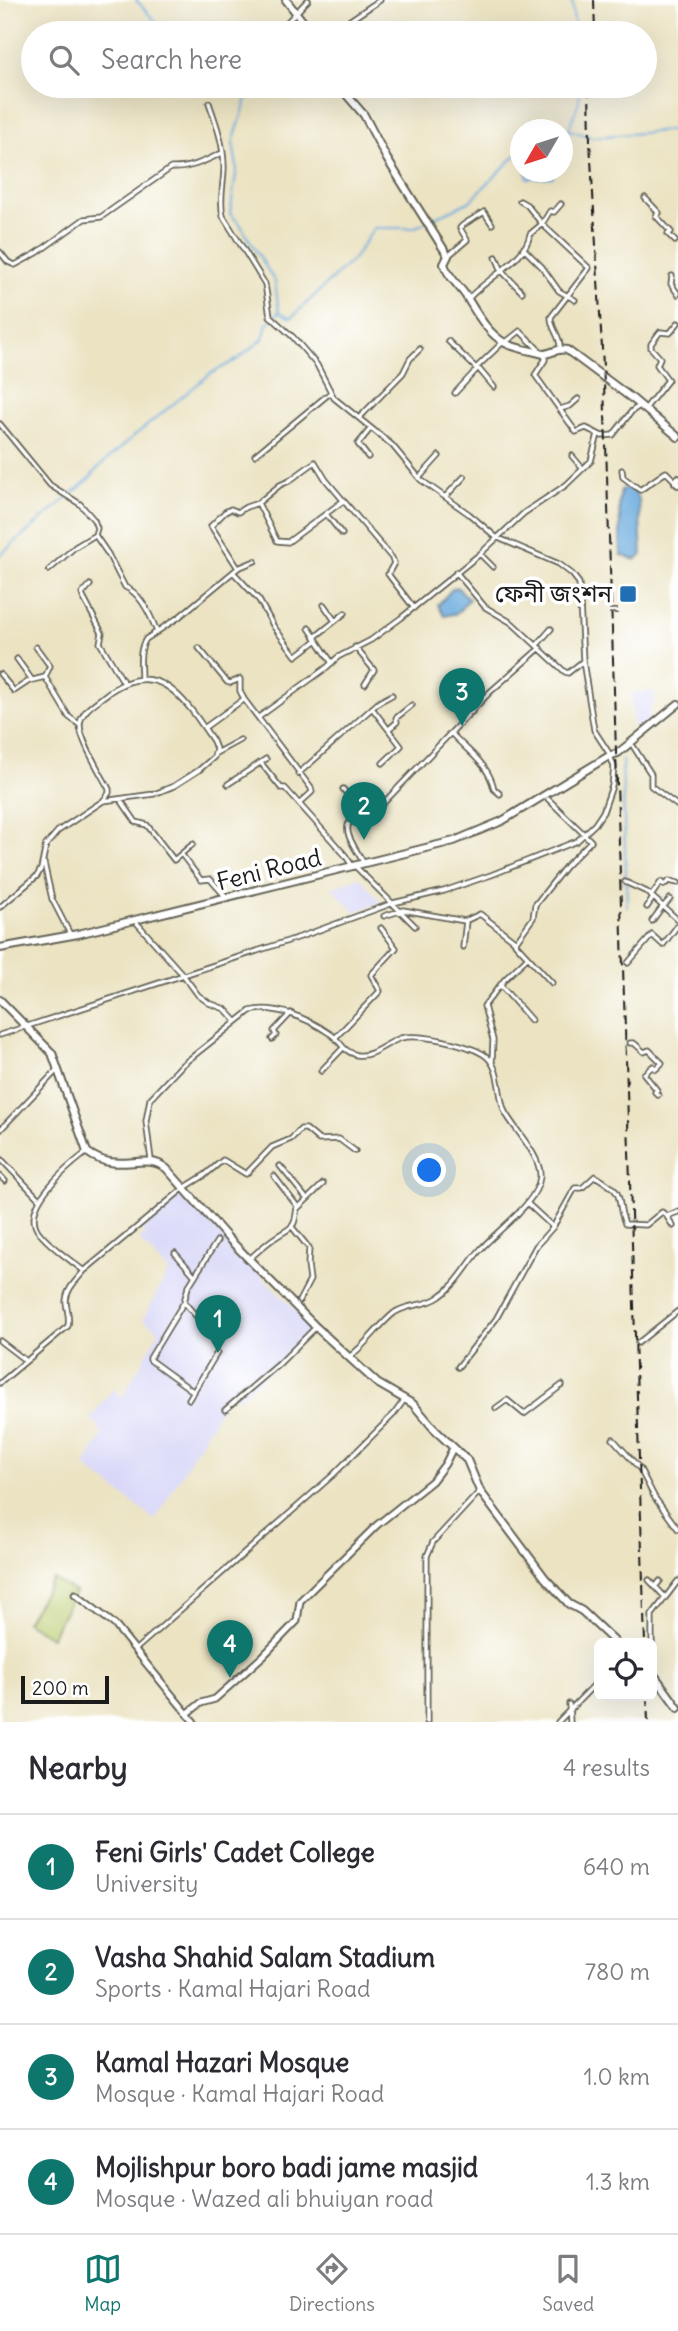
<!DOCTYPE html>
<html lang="en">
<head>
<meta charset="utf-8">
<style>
  :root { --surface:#fff; --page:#f2f2f3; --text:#2b2b33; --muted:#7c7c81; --line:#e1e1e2; --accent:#0f766e }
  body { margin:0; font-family:Delius,"Noto Sans Bengali",sans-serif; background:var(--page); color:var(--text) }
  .controls { position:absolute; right:21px; bottom:21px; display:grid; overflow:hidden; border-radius:10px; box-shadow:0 7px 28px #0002 }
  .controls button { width:63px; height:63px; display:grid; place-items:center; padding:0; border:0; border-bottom:2px solid var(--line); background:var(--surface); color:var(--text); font:35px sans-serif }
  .compass { position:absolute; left:510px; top:119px; width:63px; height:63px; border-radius:50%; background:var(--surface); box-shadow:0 7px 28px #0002; rotate:231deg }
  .scale { position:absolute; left:21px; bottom:18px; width:88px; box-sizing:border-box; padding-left:7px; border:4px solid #1c1c1c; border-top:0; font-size:19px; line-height:24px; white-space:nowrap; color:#1c1c1c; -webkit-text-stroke:5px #fff; paint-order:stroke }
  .you { position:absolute; left:430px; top:1171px; width:24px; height:24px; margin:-18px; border:5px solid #fff; border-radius:50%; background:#1a73e8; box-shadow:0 0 0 10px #1a73e833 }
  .badge { display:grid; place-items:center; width:46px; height:46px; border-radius:50%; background:var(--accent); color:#fff; font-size:23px; font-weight:700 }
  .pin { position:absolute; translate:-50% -58px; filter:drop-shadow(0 2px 4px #0008) }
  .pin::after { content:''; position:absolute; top:37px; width:24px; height:21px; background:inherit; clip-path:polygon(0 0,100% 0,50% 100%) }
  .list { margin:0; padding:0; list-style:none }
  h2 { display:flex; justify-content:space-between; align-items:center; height:91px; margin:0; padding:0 28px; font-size:30px }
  h2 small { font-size:23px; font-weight:400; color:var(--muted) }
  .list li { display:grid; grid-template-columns:46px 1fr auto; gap:21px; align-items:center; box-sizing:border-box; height:105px; padding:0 28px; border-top:2px solid var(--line) }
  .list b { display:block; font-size:26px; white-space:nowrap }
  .list p { margin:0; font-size:23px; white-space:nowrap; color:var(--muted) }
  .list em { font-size:23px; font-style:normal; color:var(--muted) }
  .icon { flex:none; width:38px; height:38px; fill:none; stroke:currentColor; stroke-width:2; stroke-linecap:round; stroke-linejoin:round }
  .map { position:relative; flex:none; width:678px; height:1722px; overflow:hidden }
  .search { position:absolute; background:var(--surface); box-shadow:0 7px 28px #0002; left:21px; right:21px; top:21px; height:77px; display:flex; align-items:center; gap:18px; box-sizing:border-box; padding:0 24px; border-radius:38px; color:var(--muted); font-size:26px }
  .sheet { height:511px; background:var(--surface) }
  nav { display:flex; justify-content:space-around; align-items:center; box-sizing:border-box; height:98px; border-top:2px solid var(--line); background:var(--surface); font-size:19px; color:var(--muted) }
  nav a { display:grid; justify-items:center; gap:4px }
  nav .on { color:var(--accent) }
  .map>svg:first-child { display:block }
</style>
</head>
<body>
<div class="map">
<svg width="678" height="1722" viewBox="0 0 678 1722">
  <rect width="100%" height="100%" fill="#fff"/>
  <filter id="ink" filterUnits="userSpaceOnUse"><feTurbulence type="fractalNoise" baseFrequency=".0143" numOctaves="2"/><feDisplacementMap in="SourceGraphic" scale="14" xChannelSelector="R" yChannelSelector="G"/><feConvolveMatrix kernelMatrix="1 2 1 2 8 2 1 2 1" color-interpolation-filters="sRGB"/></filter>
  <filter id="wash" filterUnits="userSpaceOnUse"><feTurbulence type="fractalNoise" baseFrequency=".00686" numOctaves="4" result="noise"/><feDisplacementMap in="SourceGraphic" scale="28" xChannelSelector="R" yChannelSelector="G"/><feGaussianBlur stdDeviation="1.57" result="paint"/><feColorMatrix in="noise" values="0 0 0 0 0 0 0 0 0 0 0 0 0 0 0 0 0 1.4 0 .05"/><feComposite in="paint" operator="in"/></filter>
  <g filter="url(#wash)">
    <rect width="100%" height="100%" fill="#ebe3c2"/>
    <path fill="#d8d7f8" d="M648,690L655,693L652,697L656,701L650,707V725L647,727L633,726L631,693L647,692Z
      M360,877L381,902L355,912L332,888Z
      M184,1192L244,1260L314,1328L278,1364L238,1399L229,1394L155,1520L85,1466L103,1433L98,1427L99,1425L90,1419L113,1389L123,1397L159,1331L143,1319L169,1271L139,1240L144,1235L142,1230Z"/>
    <path fill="#bacc6f" stroke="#6b7446" stroke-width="2" d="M53,1579L75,1592L51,1637L26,1622Z"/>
    <path fill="#69aadd" stroke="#42637c" stroke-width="2" d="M626,488L634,489L639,500L642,555L635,560L621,555L619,502L621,490Z
      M457,587L469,599L457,613L444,616L438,605L452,589Z"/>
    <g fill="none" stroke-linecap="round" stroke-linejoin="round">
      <path stroke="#69aadd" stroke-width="2" d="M136,0L166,33
        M572,0L575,33
        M251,86L233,143L237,168L230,214L240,224L275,282L279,312L291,318L354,258L374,228H413L424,223
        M569,129L579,101V86
        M562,132L569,130L592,137L678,130
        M526,172L528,178L553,177L551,172
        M429,220L469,202L517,154L520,158
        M0,555L88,480L99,467L134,436L210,374L238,359L263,339L267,324L279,312
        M622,760L627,906"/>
    </g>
  </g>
  <g filter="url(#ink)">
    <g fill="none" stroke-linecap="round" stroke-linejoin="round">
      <defs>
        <path id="minor" d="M277,33L308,0
          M331,33L380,0
          M209,103C216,123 224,145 224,167C224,184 219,199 223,216L265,284L270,316L293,337L317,365L334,398L392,445L421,480L469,514L496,537L559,564L572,574L579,583L583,661
          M645,198L659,213L656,216L671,232L668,234L675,241
          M520,201L527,205L542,224L589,268L551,317C551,330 561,336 560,348
          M523,248L542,267L559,291L575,300
          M0,252L8,262L15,265L37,253L84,219L101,217L171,168C190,169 205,161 222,153
          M448,256L467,240L460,228C463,223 478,217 484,212L492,224
          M496,257L502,271L522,292
          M672,276L671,284L678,294
          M469,298C486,279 526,260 530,234L542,224L550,211L554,212L561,204
          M448,341L476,368L503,342
          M506,342L520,331L541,352
          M545,354V360L535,375L576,432L586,428L602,436L613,435L632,411L641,405
          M455,393L478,368L494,387
          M560,409L570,406L578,399
          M645,409L668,380L657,365L660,358L651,348V344L660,332L670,333L678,323
          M359,418L403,373L410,359L420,349
          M0,424L50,485L80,504L94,520L97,528L95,535L108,554L125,587C141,593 151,616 157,632
          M255,455L330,393
          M572,456L583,469
          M368,457L358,444L371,428
          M622,470L623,477L640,490L666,472L676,482
          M419,478L439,456
          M445,497L464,477
          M258,503L277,541L288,542L343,501
          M326,514L342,534
          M480,554L493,567
          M238,568L211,526L225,512L231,509L238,512L246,507L258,503L280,485L289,481L315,462L326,480L392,558L394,563L388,574L414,608
          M49,570L75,547L95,535
          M233,572L259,600L274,627L296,656L317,640
          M90,585L82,594L83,597L102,633L100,643L124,683
          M324,605L335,621
          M309,628L332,663
          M315,637L345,613
          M537,645L551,629
          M355,647L374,670L365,684
          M199,648L227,682L230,683L240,679V691L244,699L311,788L312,792L299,804
          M17,659L32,680
          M0,674L14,691L29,681L45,677L50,666L36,647
          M45,677L69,717L80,725
          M141,680C141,667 138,650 146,639L179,617L238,568L255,561
          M452,686L472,712
          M372,708L401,746L383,763
          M259,717L326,668L338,657L371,640L401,618L480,554L524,513L566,485L591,461L598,434
          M204,728L244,699
          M389,729L397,722L396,718L412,705
          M451,733C468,752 489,764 494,789L500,794
          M633,746L651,774V786L678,806
          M216,753L240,740
          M261,763L281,788H285L345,855L353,867
          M298,774L379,702L392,695
          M228,784L266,759
          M343,789L358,808L359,818
          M120,799L136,822L147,825L174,860L193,844
          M548,799L591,841L566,866L535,905L533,918L515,943L552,983
          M182,855L201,880L210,879L225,896
          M363,862C359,853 340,830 351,821C356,817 366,816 373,814L490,692L540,648
          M44,863L52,899L70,934
          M357,868L415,926
          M625,882L647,892L678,920
          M0,907L37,876L41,869L46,845L58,831L103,801L154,794L174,786L199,770L214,757L216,749L213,741C185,699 157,654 104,696C95,703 80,712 80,725C80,740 101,774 109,789V793L103,801
          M647,907L653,898L651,896L661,882L664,885L669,881L678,883
          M663,907L670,899
          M384,916L403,910L465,921L480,914L516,942
          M652,921L663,906
          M136,922L184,976L198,995L209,1003L225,1009L236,1021
          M463,947L466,921
          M628,963L652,935L663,945L678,925
          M501,986L531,1020
          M0,1035L300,937L393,903L444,891L491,875L577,841L595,824L603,812L612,786L614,767L609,753L594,730L583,661L568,673L565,672L512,623L485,607L456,572
          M335,1038L380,991L371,975L396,948L381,928
          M272,1039L276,1035L274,1031L291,1013
          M630,1043H634L644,1052L649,1050L662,1063L656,1069L653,1066L644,1074L657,1090L655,1092L658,1095
          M492,1063L493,1040L484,1006L505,979L527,958
          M321,1071L343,1048
          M0,1130L57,1070
          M0,1158L40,1200
          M151,1160L146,1121L150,1099L182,1065L250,1011C274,1004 309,1019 329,1033C341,1040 341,1051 357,1055C371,1058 388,1042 401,1038C420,1033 466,1044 483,1054C502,1065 497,1095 505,1112C514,1129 542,1157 540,1177C537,1204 497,1230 480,1250C466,1266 457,1285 439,1297C425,1307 408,1303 394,1313C378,1326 366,1345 349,1357
          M280,1166L306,1198
          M0,1176L5,1181
          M527,1203L553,1227
          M298,1208L323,1184
          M666,1215L673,1226
          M292,1227L309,1248L308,1265L310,1280L299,1301
          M175,1253L195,1276
          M249,1259C258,1252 266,1243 276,1237C293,1226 295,1229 297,1206L274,1176
          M84,1271C69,1259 49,1246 38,1231C20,1205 70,1165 87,1152
          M184,1302L202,1323
          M0,1341L26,1361
          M638,1343L678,1311
          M458,1367L496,1319L536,1246L553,1227L575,1188H582L595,1176C630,1197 613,1194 625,1224L646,1225L662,1212L667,1216L678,1212
          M0,1383L68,1326C70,1317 67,1311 66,1302C66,1289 77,1280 84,1271L184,1188L205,1175L223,1160L246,1174L272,1147L291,1139L301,1129H306L319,1140L339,1139L355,1151
          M194,1392L150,1360V1358L184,1302L188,1287L217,1241
          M189,1399L217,1353
          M496,1408L507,1400L524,1414L562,1385
          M225,1410L279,1364L316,1327
          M613,1439L640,1469L655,1498L678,1529
          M649,1580L665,1597
          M655,1587L660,1581
          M135,1650L333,1475L394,1414L405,1399
          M652,1671V1615L678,1581
          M569,1704L570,1722
          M427,1722V1556L433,1542L480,1491
          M558,1722L599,1680"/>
        <path id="tertiary" d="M75,1594L114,1624L194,1722
          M187,1714L201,1703L215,1699L263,1656L297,1621L300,1601L377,1525L432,1481L445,1464L453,1448"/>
        <path id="secondary" d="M286,0L312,33
          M339,86L364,115L387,159L448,256L444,264C448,277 458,284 466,296C476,312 487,333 505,343C516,349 531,350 543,354C552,354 558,347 567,350L634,400L678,437
          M678,479L676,482L678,484
          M0,948L78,934L454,841L502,821L609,756L618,753L678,704
          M0,1000L52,1053L87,1152C119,1176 144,1150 167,1169L228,1238L316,1327L377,1383L413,1404L436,1431L467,1460L480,1491L545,1578L569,1604L582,1611L616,1643
          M652,1672L678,1708"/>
      </defs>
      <use href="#minor" stroke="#646256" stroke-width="7"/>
      <use href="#tertiary" stroke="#646256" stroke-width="9"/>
      <use href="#secondary" stroke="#646256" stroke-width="10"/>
      <use href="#minor" stroke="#fff" stroke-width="3.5"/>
      <use href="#tertiary" stroke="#fff" stroke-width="5"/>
      <use href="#secondary" stroke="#fff" stroke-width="6"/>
      <path stroke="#1c1c1c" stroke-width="2" stroke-dasharray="10 5" stroke-linecap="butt" d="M594,0L595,33
        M589,86L590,142L604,383L645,1643
        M647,1696L648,1722"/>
      <defs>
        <path id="pedestrian-bridge" d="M609,611H618"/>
      </defs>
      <use href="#pedestrian-bridge" stroke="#646256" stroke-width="6" stroke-linecap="butt"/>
      <use href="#pedestrian-bridge" stroke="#fff" stroke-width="2.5"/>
    </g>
  </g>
  <rect fill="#1f6fb2" stroke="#fff" stroke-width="2.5" x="619" y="585" width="18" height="18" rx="3.5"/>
  <g text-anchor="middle" stroke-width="7" stroke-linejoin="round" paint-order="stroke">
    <g font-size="24" fill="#1c1c1c" stroke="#fff" text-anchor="end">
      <text x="612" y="602">ফেনী জংশন</text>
    </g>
    <g font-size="24" fill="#1c1c1c" stroke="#fff">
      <text transform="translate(269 870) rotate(-14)" y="8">Feni Road</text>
    </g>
  </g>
</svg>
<div class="controls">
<button><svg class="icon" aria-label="locate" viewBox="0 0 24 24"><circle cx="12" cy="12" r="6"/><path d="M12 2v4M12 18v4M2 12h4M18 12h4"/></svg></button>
</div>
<svg class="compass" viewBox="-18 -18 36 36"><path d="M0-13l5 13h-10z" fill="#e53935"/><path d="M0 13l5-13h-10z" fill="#7c7c81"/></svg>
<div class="scale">200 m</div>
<div class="you"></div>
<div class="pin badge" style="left:218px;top:1353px">1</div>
<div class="pin badge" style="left:364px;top:840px">2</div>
<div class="pin badge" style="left:462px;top:726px">3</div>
<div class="pin badge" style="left:230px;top:1678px">4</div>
<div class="search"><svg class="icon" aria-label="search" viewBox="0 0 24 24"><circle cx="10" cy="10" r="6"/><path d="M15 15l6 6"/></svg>Search here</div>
</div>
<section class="sheet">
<h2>Nearby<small>4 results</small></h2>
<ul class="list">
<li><span class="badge">1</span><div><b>Feni Girls' Cadet College</b><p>University</p></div><em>640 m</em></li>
<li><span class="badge">2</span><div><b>Vasha Shahid Salam Stadium</b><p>Sports · Kamal Hajari Road</p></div><em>780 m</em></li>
<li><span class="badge">3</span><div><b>Kamal Hazari Mosque</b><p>Mosque · Kamal Hajari Road</p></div><em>1.0 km</em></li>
<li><span class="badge">4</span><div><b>Mojlishpur boro badi jame masjid</b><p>Mosque · Wazed ali bhuiyan road</p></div><em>1.3 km</em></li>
</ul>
</section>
<nav>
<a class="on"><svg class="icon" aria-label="map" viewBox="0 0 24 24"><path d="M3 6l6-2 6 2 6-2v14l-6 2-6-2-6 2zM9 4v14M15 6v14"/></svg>Map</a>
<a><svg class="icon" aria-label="directions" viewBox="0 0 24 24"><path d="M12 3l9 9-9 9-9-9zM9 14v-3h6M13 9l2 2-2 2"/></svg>Directions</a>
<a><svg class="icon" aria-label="saved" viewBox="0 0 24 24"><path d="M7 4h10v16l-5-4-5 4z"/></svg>Saved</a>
</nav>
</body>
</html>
